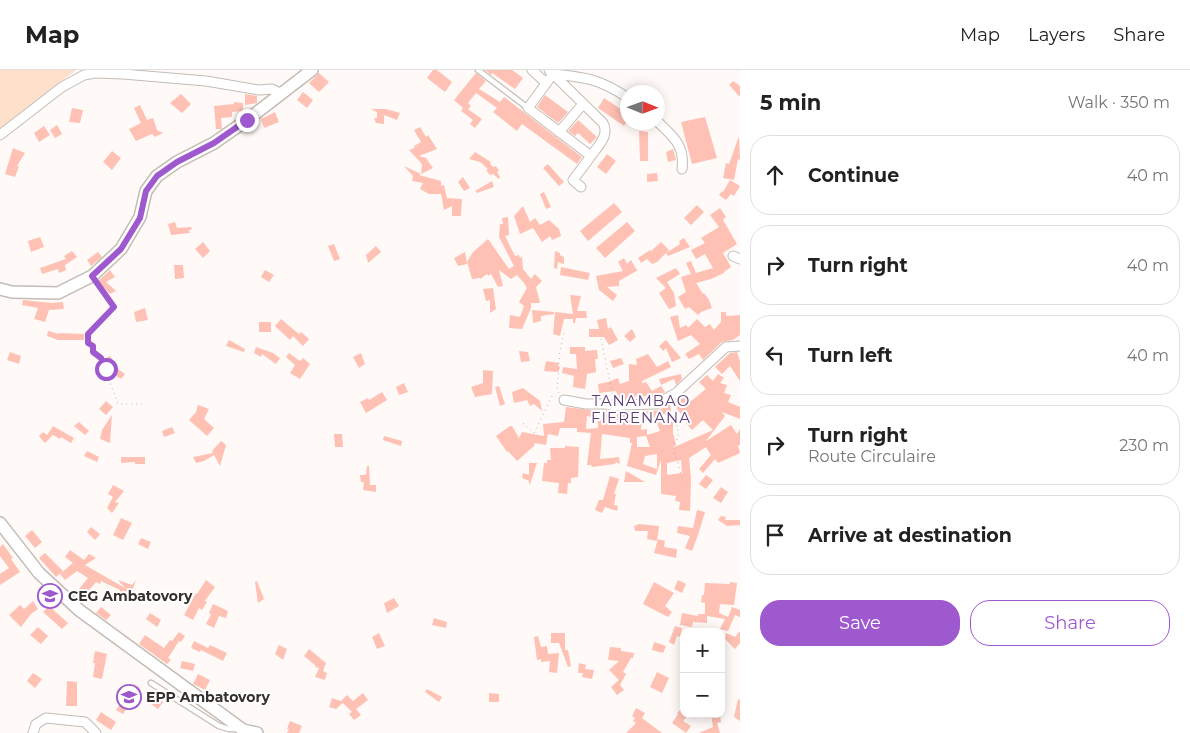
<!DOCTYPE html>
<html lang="en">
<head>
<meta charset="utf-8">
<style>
  :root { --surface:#fff; --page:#f2f2f2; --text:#222; --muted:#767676; --line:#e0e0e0; --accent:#9e59ce }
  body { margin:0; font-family:Montserrat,sans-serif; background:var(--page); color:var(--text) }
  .controls { position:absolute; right:15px; bottom:15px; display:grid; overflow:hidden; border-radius:10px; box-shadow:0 2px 12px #0003 }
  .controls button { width:45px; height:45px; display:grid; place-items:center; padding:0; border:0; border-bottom:1px solid var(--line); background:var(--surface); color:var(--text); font:25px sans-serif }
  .compass { position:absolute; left:620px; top:15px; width:45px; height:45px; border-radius:50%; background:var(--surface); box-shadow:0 2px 12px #0003; rotate:91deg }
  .stop { position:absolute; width:15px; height:15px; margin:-11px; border:4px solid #9e59ce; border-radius:50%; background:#fff }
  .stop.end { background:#9e59ce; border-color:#fff; box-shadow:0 1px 5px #0008 }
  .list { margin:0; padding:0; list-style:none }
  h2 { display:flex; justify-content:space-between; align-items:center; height:65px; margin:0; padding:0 20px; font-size:21px }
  h2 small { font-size:16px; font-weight:400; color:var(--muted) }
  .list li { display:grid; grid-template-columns:32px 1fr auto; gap:15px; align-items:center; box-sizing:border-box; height:80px; margin:0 10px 10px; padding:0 10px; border:1px solid var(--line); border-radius:20px }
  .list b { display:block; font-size:19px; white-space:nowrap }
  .list p { margin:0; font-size:16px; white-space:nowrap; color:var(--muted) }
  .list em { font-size:16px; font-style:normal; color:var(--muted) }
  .actions { display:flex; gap:10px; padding:15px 20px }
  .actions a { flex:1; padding:11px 0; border:1px solid var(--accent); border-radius:20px; text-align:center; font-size:18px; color:var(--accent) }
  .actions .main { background:var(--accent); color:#fff }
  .icon { flex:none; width:28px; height:28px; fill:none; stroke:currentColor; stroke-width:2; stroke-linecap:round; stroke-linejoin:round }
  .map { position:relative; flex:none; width:740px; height:663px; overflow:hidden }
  header { display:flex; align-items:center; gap:30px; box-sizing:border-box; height:70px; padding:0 25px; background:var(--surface); border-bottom:1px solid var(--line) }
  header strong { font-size:24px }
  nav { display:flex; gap:28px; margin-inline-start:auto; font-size:18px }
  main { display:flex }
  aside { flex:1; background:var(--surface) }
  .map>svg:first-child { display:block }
</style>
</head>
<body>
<header>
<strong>Map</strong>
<nav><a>Map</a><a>Layers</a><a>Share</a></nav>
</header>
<main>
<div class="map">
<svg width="740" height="663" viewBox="0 0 740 663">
  <rect width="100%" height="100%" fill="#fffaf7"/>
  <path fill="#ffe0cb" d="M0,0H76L0,58Z"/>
  <path fill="#fec1b4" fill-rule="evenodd" d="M433,0H437L452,12L445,22L427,8Z
    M485,0H512L523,8L515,19L492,3L491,5Z
    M319,3L329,12L319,22L309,13Z
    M476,3L486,11L479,19L500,32L504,27L582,87L577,94L522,54L517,61L493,42L497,38L476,23L468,33L471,36L468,39L482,49L475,58L470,54L473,50L461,41L463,38L454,30Z
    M733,11L740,16V27L729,15Z
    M303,22L313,30L307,38L297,30Z
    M181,24L191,34L182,43L170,33Z
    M245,24L257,26V33L245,35Z
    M545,25L568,42L558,53L537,37Z
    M604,28L628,44V50L624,56L598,38Z
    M234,32L243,33V41L232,42V47L221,48L222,59H216L214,36L234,34Z
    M140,35L147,50L153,48L157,60L163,63L155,67L152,64L136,71L129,59L141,53L134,38Z
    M72,38L83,40L80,53L69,52Z
    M371,39H386L400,43L397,50L384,45V54L376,53L374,48H377V42Z
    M275,42L279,52L264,58L261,49Z
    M705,47L717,88L692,94L681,52Z
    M578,50L597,67L590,74L578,63L575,66L568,61Z
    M57,55L62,64L55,68L50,60Z
    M44,56L50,65L39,72L34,63Z
    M420,57L426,67L428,65L437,79L419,86L426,88L433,98L419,105L441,111V116L444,115L447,128L462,129L461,146H452V136L444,140L441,124H429L420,119L423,113L412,111L413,106L404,96L421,104L422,94L409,80L415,78L414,76L421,72L414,60Z
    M639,61L648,62V91H640Z
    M739,66L740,90L738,89L734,110L723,108L726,93L729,94Z
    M13,78L25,83L17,96H19L15,107L5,104Z
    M673,79L676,90L668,92L666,82Z
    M112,81L121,88L112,100L103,92Z
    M475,82L491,92L490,94L493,97L496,96L499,101L497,102L500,107L499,109L493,104L490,105L486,100L488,99L480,92L469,89Z
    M607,84L616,91L606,104L597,97Z
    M548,94L564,112L559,116L543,98Z
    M657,103L658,111L647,112V104Z
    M463,107L470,118L464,121L458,112Z
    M730,110L740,116L734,126L731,124L726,130L719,125L722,121L723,122Z
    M492,111L494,117L477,123L475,121Z
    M544,122L551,137L546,139L540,124Z
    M614,133L622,142L588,171L580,161Z
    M697,135L704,142L691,155L684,148Z
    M523,136L530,152L535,148L540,155L549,150L559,159L561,166L552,170L550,166L542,172L533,158L520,164L514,146Z
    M720,138L726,147L723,150L737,174L723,183L731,197L724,202V203L711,209L696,213L703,224L704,223L709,230L712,238L701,242L698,245L689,237L685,239L678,227L686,222L681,207L691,204L686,193L691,191L696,203L713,198L705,184L696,189L691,180L705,173L701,168L719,157L710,145Z
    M508,147L509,165L505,166L515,186L519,185L520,188L522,186L523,199L531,209L535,204L542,211L536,217L540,233H531V238L522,259L509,258L510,245L520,247L524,236L519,232L527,218L524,213L517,205L511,209L499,200L503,216L498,217L491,204L488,206L487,204L480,209V208L472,209L467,192L473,182L488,169L509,199L514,196L499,167L500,154H503L502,148Z
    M175,152L177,158L191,157L192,159L189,160L190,163L171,165L168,154Z
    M627,152L635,161L605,188L596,178Z
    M40,167L44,177L31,182L28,171Z
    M684,168L690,177L668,186L666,183L680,174L679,171Z
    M203,172L210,181L203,188L195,179Z
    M661,172L669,180L657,192L652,194L647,189L641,193L638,188L650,180L651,181Z
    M334,174L340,189L334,191L328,176Z
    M376,176L381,182L368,193L366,185Z
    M72,181L77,187L65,195L66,200L59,203L58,199L42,204L40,198L66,189L64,186Z
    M555,181L560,183V185L564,187V194L558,192L557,199L554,198Z
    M98,182L102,187L91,196L87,190Z
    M465,182L467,194L458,196L454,188Z
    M624,188L627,194L631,190L636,199L638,200L619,211V216L607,217L617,225L613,231L599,220L596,206L623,201L618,192Z
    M174,195H183L184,208L175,209Z
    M561,197L590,203L588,210L560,205Z
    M676,198L680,204L667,212L674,223L676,236L669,239L659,223L666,218L656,208Z
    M110,200L115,207L106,212L116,221L110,224L98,211Z
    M265,200L274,205L269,212L261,207Z
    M493,218L496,239L490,243V230L486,231L483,219Z
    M570,225L581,226L577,241H586L587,248H576L575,253H573V249H564L560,266L553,264L555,242L573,244Z
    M23,230L52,233L63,232L64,239L49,240L45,252L34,249L38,238L22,235Z
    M145,238L148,250L136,252L134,242Z
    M532,240L554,242V244L541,246V251L533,253Z
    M721,242H726V246L740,245V265L733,270L722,272L703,290L699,284L689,289L685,284L700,274L691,265L678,271L670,247L678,245L680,258L686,255L688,258L697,249L705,257L710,254L714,260L721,252Z
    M606,248L608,259L611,257L618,270L609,275L604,267H589V259H599L597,250Z
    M281,249L299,264L301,262L309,269L303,276L293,266L290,270L275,256Z
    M259,252H271V262H259Z
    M632,259L636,267L630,272L624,266Z
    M48,261L59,264V263L84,264V270H58L47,266Z
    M229,270L245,279L244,282L226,276Z
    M666,270L681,288L672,292L666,278L663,281L659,276Z
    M256,277L273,283L280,288L276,294L262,284L261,287L254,283Z
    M570,277H585V281L597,280L598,289H595L596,302L587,304L585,319L573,317L574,306L562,303L563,297L577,299L576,284H570Z
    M519,281L528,282L530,291L521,292Z
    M10,282L21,286L19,294L7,290Z
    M737,282L740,291V311L730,296L722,304L715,297L730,283Z
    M289,283L300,291L303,288L310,294L300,309L290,303L295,295L286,287Z
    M361,283L365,294L359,298L353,287Z
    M648,284L657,297L668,291L671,297L642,311V313L646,312L652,321L661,316L665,322L654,328H650L648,325L640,328L638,325L628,329H620L616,321L599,323L598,314L608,312L618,308L620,314L629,311V294L637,295L636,289Z
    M110,286L114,291L111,294L125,304L121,309L112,303L103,290Z
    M621,288L624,294L613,298L610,291Z
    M546,291L559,293L558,296L560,297L558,302L544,301Z
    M483,300L493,301L492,324L475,327L471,317L483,313Z
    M681,304L682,309L676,315L674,309L661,315L659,309Z
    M718,304L724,308L720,313L727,315L724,323L731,325L728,332L740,337V349L722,342L725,346L706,371L731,355L737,364L740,359V374L738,376L740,383L718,393L715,389L703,403L699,399L711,385L706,377L689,388L691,409L690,441L679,440L680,432L675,431L676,426L661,424V390L656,405L627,396L632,373H630V368L602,364L600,389L619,387L620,394L616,392L615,394L592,397L591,395H587L591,363L577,362V358H560L558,366L548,364L546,375L535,373L534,376L517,391L508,381L507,382L496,366L510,356H512L519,368L522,362L544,366L543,354L564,352L566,337L591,340V347L587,346L586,359L598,358V349H602V340L616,342L628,341V343L624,347L629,346L628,350L642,351L641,360L647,359V365L660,361L657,353L673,351V363L676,375L672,378L713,360L703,350L692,360L686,353L687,352L672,332L685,323L691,331L706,319L699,312L707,305L713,311ZM646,366L650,377H637V367ZM657,384V399L643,394L645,386ZM681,390L682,403L667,405V393Z
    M404,313L408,322L399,325L396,317Z
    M499,316L505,334L500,336L495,317Z
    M523,318L540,331L542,341L534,334L530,336L527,330L514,333L512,322Z
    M382,322L387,330L366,343L360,332L368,328L369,330Z
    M106,331L113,337L106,345L99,339Z
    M670,334L672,346L669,342L655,349L654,347L642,349V342L659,340Z
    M198,335L209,339L204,349L214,358L207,366L189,350L196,342Z
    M112,345L110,373L100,369L102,360Z
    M79,352L89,361L85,365L74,356Z
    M53,356L74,368L71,373L61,367L60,369L53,365L45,373L43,371L39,366L43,362L47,365Z
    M172,357L175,363L164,367L162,361Z
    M334,364H342L343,377H335Z
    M384,366L402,371L401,376L383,370Z
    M221,371L226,375L220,396L214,385L204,391L196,393L193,387L213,383L212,381Z
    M565,376L579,377L578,407L571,408V413H568L567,424L558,423L559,413L542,411L544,393H547V390H551L550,378H565Z
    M87,381L99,387L97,392L84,386Z
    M121,387H145V394H135V392L121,393Z
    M529,393H537L530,414H529V411L522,408L523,403L529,405Z
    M367,396H369L370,415H376V422L363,420L364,412H361L360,405H366Z
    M626,401L645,412H624Z
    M706,405L713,410L706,419L699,414Z
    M610,406L619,409L614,424H616L614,435L618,436L617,441L605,437L602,443L595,440L599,430H603Z
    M113,415L124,421L115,432L119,433L112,443L107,438L113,427L108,424Z
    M721,417L728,422L721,433L713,428Z
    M697,440L705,442L698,465L692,481L685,478L690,466L677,463L678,456L693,458Z
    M721,446L726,447L725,450H740V455L727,456L718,450Z
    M121,448L132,453L123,470L113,465Z
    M639,454L659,456L657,471L647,469L648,461H635L634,456Z
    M91,457L100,464L95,470L87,462Z
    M32,460L42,472L35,478L25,466Z
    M141,468L151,472L148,479L138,474Z
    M658,469L665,471L664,477L677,479L676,488L654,483Z
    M3,474L13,488L11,489L20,502L0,515V504L9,498L0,486V477Z
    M70,480L84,490L89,484L96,488L85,495L125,518L118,510L132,515L136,510L132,522L137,525L136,527L119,522L120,520L101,511L100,514L96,512L85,525L79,519L88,508L77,501L65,510L60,504L73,493L65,487Z
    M45,483L63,501L56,507L39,488Z
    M206,510L215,517L205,531L207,532L202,540L199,538L193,550L184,545L196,523L197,524Z
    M678,510L686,514L682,523L674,519Z
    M257,511L264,529L258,533L255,512Z
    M654,512L674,523L665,536L672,542L668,547L643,534Z
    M730,512L737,513L734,535L720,534L719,543L728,547L732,537L740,540V547L735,545L728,561L720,559L725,549L707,546V553L693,552L692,557L680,555L682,543L698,546V544H705V533L701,532L702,525H704L705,513L730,514Z
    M394,528L399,536L387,543L384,533Z
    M33,531L38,539L31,544L21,557L9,545L20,535L24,539Z
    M213,534L228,541L226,548L219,546L214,558L206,554L211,544L209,543Z
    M49,536L68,553L62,559L43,542Z
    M101,537L111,545L106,550L96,543Z
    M150,543L161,550L157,557L146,549Z
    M434,548L447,552L446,558L432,555Z
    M675,556L682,558L680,567L677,566L674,575L669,572Z
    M38,557L48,566L41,574L30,565Z
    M740,561V573L735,579L725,569L726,563L735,567Z
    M179,562L185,566L181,572L179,571L168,588L171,590L167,594L139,574L145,565L164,578L170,570L172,571Z
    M379,563L385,576L377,579L372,567Z
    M551,563H565V580H568L571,596L568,597L559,573H551Z
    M538,566L541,577L547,576L548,584L559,583L557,603L549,602L550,591L541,592V589L537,590L534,567Z
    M194,571L208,578L210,575L227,583L223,591L201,580L200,582L191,578Z
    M654,572L666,576L663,583L652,580Z
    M279,575L287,579L283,590L275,584Z
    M610,577L621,578V581L634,583L633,588H631L623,602L626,604L620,615L624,620L617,625L611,617L619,610L609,600L619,591L608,590Z
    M309,579L326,593L323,601L327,603L325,610L315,607L319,598L315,597L316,596L304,586Z
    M95,581L107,584L102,609L93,607L95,593H93Z
    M182,591L195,594L193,601L180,598Z
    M579,593L586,595L585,599L594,600L592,609L582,607L583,603H578Z
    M657,602L669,608L662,623L650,617Z
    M33,603L42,609L35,618L27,611Z
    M198,604L210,610L205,620L193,614Z
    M67,611L77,612V636H66Z
    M134,614L140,618L123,644L116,640Z
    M427,619L442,627L439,632L425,622Z
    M151,623L163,632L158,639L146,630Z
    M363,623L368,630L356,639L361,645L354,650L349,644L352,642L343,633L336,639L329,637L332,628L341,631L347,625L353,631Z
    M489,623L499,624V632H489Z
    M738,629L740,630V651L734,647Z
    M684,636V644H690L683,651L691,656L686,663L672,653L678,644L677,643Z
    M636,638L645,643L642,648L662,663H626L636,653L633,651L635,648L632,646Z
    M101,642L116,652L111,660L96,650Z
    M711,644H720L721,652L717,653L720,663H699L713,657Z
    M290,651L302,656L299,663H287L289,659H287Z"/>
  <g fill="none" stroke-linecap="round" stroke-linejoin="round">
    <defs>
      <path id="lane" d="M478,0L528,38
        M151,613L219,656L229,659H237"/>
      <path id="street" d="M532,0L546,13
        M549,0L603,53C610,65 598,76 591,86L528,38L553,4
        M553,4C585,7 600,9 628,28
        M658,52C673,67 685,75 682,99
        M559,62L583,34
        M0,65L62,17L84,5L95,3L123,4L206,11L259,20L272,19L280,23
        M581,117L573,110L591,86
        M733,186L740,189
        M564,330L586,334H606L615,336L622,335L656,334L676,323L726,277L740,276
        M33,663L36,654L46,648L85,652L96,663"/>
      <path id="secondary" d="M0,219L12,222L58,223L92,206L121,179L140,147L146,121L157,106L177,92L214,73L247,50L312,0
        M0,453L39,503L79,540L243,660L257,663"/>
    </defs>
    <use href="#lane" stroke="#c3bcb7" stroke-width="7"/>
    <use href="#street" stroke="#c3bcb7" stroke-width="11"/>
    <use href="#secondary" stroke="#c3bcb7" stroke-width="14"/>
    <path stroke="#b5b0ae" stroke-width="1" stroke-dasharray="1 4" stroke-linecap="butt" d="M97,213L114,237L88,264V273L93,276V282L101,288L118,334H142
      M600,264L613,327
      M559,323L557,321L560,280L564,263
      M677,330C678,336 675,341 675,347C675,359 684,362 673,375L683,412
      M523,353L534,363L552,326L556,327"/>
    <use href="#lane" stroke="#fff" stroke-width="4.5"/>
    <use href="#street" stroke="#fff" stroke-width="9"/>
    <use href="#secondary" stroke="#fff" stroke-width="11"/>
  </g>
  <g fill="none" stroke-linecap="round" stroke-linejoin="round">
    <path stroke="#9e59ce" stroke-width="6" d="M106,299L101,288L93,282V276L88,273V264L114,237L92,206L121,179L140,148L146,121L157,106L177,92L214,73L247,50"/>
  </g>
  <defs>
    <symbol id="school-ring" viewBox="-11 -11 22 22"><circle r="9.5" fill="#fff" stroke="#9e59ce" stroke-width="1.5"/><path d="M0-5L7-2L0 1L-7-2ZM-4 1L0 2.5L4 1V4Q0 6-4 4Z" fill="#9e59ce"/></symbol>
  </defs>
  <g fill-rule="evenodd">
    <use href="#school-ring" x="36" y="512" width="28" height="28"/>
    <use href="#school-ring" x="115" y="613" width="28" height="28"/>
  </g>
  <g text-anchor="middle" stroke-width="4" stroke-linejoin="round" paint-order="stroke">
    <g font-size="14" font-weight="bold" fill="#33302e" stroke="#fff" text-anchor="start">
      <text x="68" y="531">CEG Ambatovory</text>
      <text x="146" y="632">EPP Ambatovory</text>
    </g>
    <g font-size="15" letter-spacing="1" fill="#603e78" stroke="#fff">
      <text x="641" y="336">TANAMBAO<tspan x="641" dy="17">FIERENANA</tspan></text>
    </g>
  </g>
</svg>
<div class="controls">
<button>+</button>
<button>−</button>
</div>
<svg class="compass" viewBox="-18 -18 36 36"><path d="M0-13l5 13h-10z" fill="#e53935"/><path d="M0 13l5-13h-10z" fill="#767676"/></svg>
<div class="stop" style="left:106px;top:299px"></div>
<div class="stop end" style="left:247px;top:50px"></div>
</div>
<aside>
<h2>5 min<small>Walk · 350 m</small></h2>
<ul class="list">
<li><svg class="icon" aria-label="ahead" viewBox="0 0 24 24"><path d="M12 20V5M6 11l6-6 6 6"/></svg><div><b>Continue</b></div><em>40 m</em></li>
<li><svg class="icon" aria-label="right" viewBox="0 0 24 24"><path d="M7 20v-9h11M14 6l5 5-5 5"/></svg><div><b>Turn right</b></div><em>40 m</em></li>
<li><svg class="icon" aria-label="left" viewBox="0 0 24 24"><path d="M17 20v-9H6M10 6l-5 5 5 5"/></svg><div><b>Turn left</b></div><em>40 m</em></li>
<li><svg class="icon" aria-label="right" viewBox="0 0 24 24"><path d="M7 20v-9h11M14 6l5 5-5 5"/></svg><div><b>Turn right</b><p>Route Circulaire</p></div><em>230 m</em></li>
<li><svg class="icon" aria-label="arrive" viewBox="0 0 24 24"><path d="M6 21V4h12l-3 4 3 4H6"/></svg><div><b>Arrive at destination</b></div></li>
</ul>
<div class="actions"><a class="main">Save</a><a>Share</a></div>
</aside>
</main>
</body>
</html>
